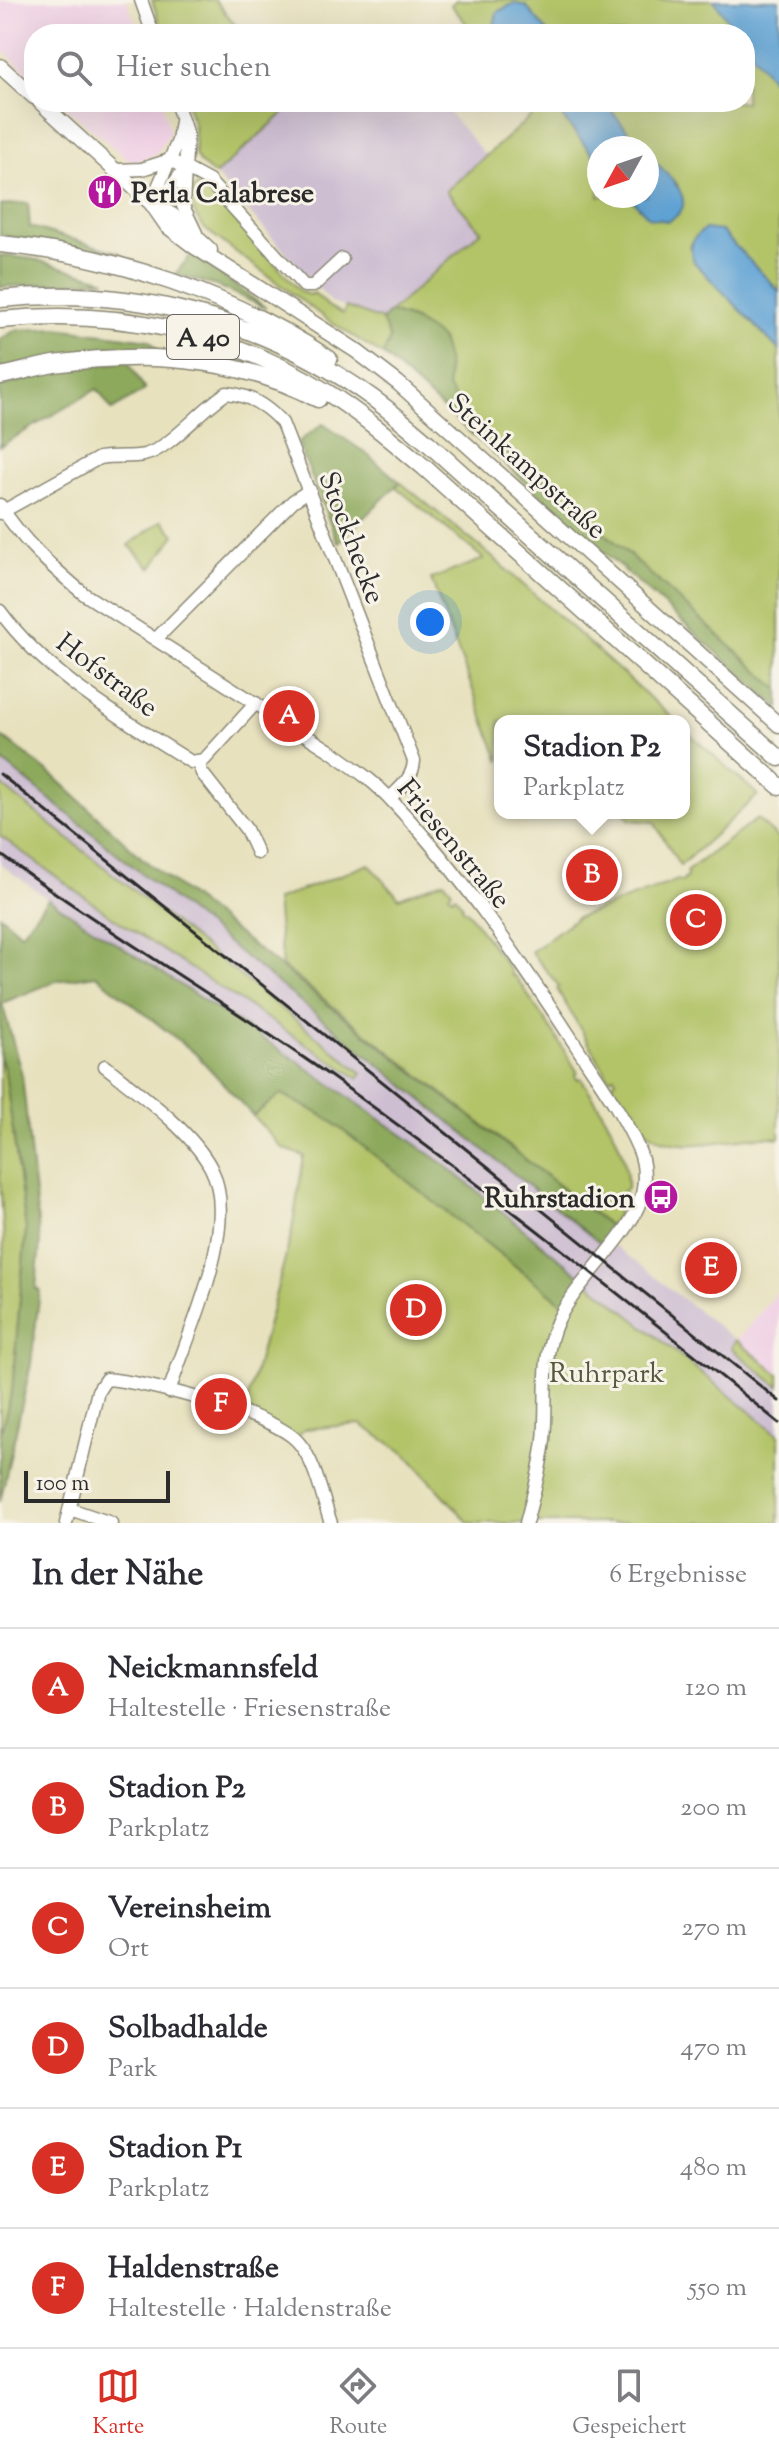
<!DOCTYPE html>
<html lang="de">
<head>
<meta charset="utf-8">
<style>
  :root { --surface:#fff; --page:#f7f7f7; --text:#2b2b33; --muted:#7c7c81; --line:#e1e1e2; --accent:#d93025 }
  body { margin:0; font-family:"Sorts Mill Goudy",serif; background:var(--page); color:var(--text) }
  .compass { position:absolute; left:587px; top:136px; width:72px; height:72px; border-radius:50%; background:var(--surface); box-shadow:0 8px 32px #0002; rotate:230deg }
  .scale { position:absolute; left:24px; bottom:20px; width:146px; box-sizing:border-box; padding-left:8px; border:4px solid #2b2b2b; border-top:0; font-size:22px; line-height:28px; white-space:nowrap; color:#2b2b2b; -webkit-text-stroke:6px #f7f3e8; paint-order:stroke }
  .you { position:absolute; left:430px; top:622px; width:28px; height:28px; margin:-20px; border:6px solid #fff; border-radius:50%; background:#1a73e8; box-shadow:0 0 0 12px #1a73e833 }
  .badge { display:grid; place-items:center; width:52px; height:52px; border-radius:50%; background:var(--accent); color:#fff; font-size:26px; font-weight:700 }
  .pin { position:absolute; translate:-50% -50%; border:4px solid #fff; box-shadow:0 2px 8px #0006 }
  .popup { position:absolute; left:494px; top:715px; width:196px; height:104px; box-sizing:border-box; display:grid; place-content:center; border-radius:16px; background:var(--surface); filter:drop-shadow(0 2px 6px #0005); font-size:26px; white-space:nowrap; color:var(--muted) }
  .popup b { font-size:30px; color:var(--text) }
  .popup::after { content:''; position:absolute; left:50%; top:100%; margin-left:-16px; border:16px solid transparent; border-top-color:var(--surface) }
  .list { margin:0; padding:0; list-style:none }
  h2 { display:flex; justify-content:space-between; align-items:center; height:104px; margin:0; padding:0 32px; font-size:34px }
  h2 small { font-size:26px; font-weight:400; color:var(--muted) }
  .list li { display:grid; grid-template-columns:52px 1fr auto; gap:24px; align-items:center; box-sizing:border-box; height:120px; padding:0 32px; border-top:2px solid var(--line) }
  .list b { display:block; font-size:30px; white-space:nowrap }
  .list p { margin:0; font-size:26px; white-space:nowrap; color:var(--muted) }
  .list em { font-size:26px; font-style:normal; color:var(--muted) }
  .icon { flex:none; width:44px; height:44px; fill:none; stroke:currentColor; stroke-width:2; stroke-linecap:round; stroke-linejoin:round }
  .map { position:relative; flex:none; width:779px; height:1523px; overflow:hidden }
  .search { position:absolute; background:var(--surface); box-shadow:0 8px 32px #0002; left:24px; right:24px; top:24px; height:88px; display:flex; align-items:center; gap:20px; box-sizing:border-box; padding:0 28px; border-radius:32px; color:var(--muted); font-size:30px }
  .sheet { height:824px; background:var(--surface) }
  nav { display:flex; justify-content:space-around; align-items:center; box-sizing:border-box; height:112px; border-top:2px solid var(--line); background:var(--surface); font-size:22px; color:var(--muted) }
  nav a { display:grid; justify-items:center; gap:4px }
  nav .on { color:var(--accent) }
  .map>svg:first-child { display:block }
</style>
</head>
<body>
<div class="map">
<svg width="779" height="1523" viewBox="0 0 779 1523">
  <rect width="100%" height="100%" fill="#f7f3e8"/>
  <filter id="ink" filterUnits="userSpaceOnUse"><feTurbulence type="fractalNoise" baseFrequency=".0125" numOctaves="2"/><feDisplacementMap in="SourceGraphic" scale="16" xChannelSelector="R" yChannelSelector="G"/><feConvolveMatrix kernelMatrix="1 2 1 2 8 2 1 2 1" color-interpolation-filters="sRGB"/></filter>
  <filter id="wash" filterUnits="userSpaceOnUse"><feTurbulence type="fractalNoise" baseFrequency=".006" numOctaves="4" result="noise"/><feDisplacementMap in="SourceGraphic" scale="32" xChannelSelector="R" yChannelSelector="G"/><feGaussianBlur stdDeviation="1.8" result="paint"/><feColorMatrix in="noise" values="0 0 0 0 0 0 0 0 0 0 0 0 0 0 0 0 0 1.4 0 .05"/><feComposite in="paint" operator="in"/></filter>
  <g filter="url(#wash)">
    <rect width="100%" height="100%" fill="#e7e1be"/>
    <path fill="#f0d0e5" d="M0,0H127L139,34H34V79L0,48Z
      M60,102H162L170,133L156,154L136,161L127,159Z
      M779,1290V1374L737,1340Z"/>
    <path fill="#cebed2" d="M296,102H440L486,156L447,191L482,231L382,320L332,303L215,175Z
      M0,759L607,1249L584,1279L444,1164L300,1063L48,899L0,864V836L115,919L358,1077L362,1072L0,784Z
      M614,1245L779,1374V1435L587,1281Z"/>
    <path fill="#b2c367" stroke="#6e7749" stroke-width="2" d="M152,0H215L243,34H163Z
      M456,0H779V291L721,231L694,238L690,246L694,262L779,350V690L553,486L474,426L448,388L447,360L415,320L390,312L481,231L446,191L538,110L532,102H550L599,162V196H628L650,218L668,221L678,185L647,154V148H642L604,102H745V34H549L526,6L494,26L496,34H475L451,5Z
      M186,102H296L215,175L199,162L195,154L194,125Z
      M201,183L301,292L309,295L314,293L329,307L343,314L346,307L382,320L390,339L383,355L329,321L205,229C195,217 191,208 190,192Z
      M400,482L491,556L676,721H500V762L431,579L484,559L396,487Z
      M162,520L175,535L151,568L129,545Z
      M684,729L758,795L680,866L654,822L630,820L624,813H684Z
      M0,784L362,1073L358,1078L115,919L0,836Z
      M757,819L779,839V1138C734,1131 676,1164 640,1125C629,1113 621,1097 612,1083L616,1080L614,1076L609,1078L557,989L559,986L531,952L576,918L678,880L681,882L687,877V871Z
      M369,864L399,898L444,881L452,891L449,894L452,898L455,895L463,906L462,908L467,911L511,972V976H515L553,1032L578,1073L575,1075L577,1079L581,1078C603,1113 629,1147 627,1189L623,1191L626,1195L611,1227L282,966L276,900Z
      M0,1056L5,1072L26,1229L12,1391L0,1434V1319L4,1239L0,1178Z
      M281,1094L326,1117L565,1305L559,1315L540,1455L524,1523H469L406,1454L360,1424L305,1429L295,1438L245,1410L291,1236L304,1156L282,1148L253,1116Z
      M587,1281L779,1435V1523H528L554,1338Z
      M736,1340L779,1374V1387L731,1348Z"/>
    <path fill="#8da95c" stroke="#5c6a44" stroke-width="2" d="M28,203L30,227L120,253L126,260L0,235V205Z
      M192,254L266,308L220,287L175,274Z
      M0,255L33,259L106,280L0,287Z
      M390,312L414,320L441,338L447,360L448,388L474,426L553,486L779,690V708L383,355L390,339L382,320Z
      M57,328L149,340L159,351L0,369V340L16,330Z
      M128,361L145,390L112,410L97,389L0,446V387L56,371Z
      M323,424L364,452L400,482L338,543L298,442Z
      M0,737L7,740L55,777L143,859L611,1227L607,1249L0,759Z
      M48,899L300,1063L444,1164L584,1279L565,1305L326,1117L281,1094L253,1116L197,1055L96,975L56,981L2,1003L22,1075L40,1242L36,1289L40,1290L31,1364L0,1502V1434L12,1391L26,1229L5,1072L0,1056V915L21,933Z"/>
    <path fill="#5fa2d4" stroke="#456680" stroke-width="2" d="M714,0H779V89L745,44V34H737Z
      M514,3L526,6L549,34H496L494,26L497,12Z
      M550,102H604L642,148H599V162Z
      M647,154C663,170 706,204 668,221L650,218L628,196H647Z
      M705,229L721,231L779,291V350L694,262C688,248 691,237 705,229Z"/>
  </g>
  <g filter="url(#ink)">
    <g fill="none" stroke-linecap="round" stroke-linejoin="round">
      <defs>
        <path id="minor" d="M141,0L153,34
          M176,102L187,135L183,206L196,233
          M170,160L209,181L304,286H313L342,259
          M116,170L142,169L170,160
          M151,203L178,141L181,121
          M151,203L168,192L185,168
          M0,505C22,541 52,567 84,594L332,752C353,767 375,782 393,802C462,875 520,960 575,1044C596,1077 622,1111 638,1148C644,1161 645,1175 643,1189C638,1231 578,1278 558,1320C540,1358 548,1400 544,1440C541,1468 533,1496 526,1523
          M0,513L99,458C114,455 130,458 144,455C170,449 203,407 227,393C250,395 267,406 282,423L414,761C413,778 401,787 390,798
          M0,611C48,677 124,719 191,762L204,760L256,703
          M156,639L293,501L310,490
          M198,763L202,773L246,829L257,853
          M105,1066C138,1092 191,1130 211,1168C241,1226 187,1334 169,1392
          M70,1509L111,1523
          M66,1523L98,1391L106,1379C146,1382 274,1413 299,1443C316,1463 322,1498 331,1523"/>
        <path id="major" d="M0,66L34,97
          M40,102L151,203L172,215L210,250
          M151,203L167,226L192,245L355,350L398,383L779,725"/>
        <path id="highway" d="M0,244C115,255 233,295 329,359
          M0,299C131,285 263,319 371,397C391,411 409,427 428,443L779,758
          M0,320C115,308 230,331 328,393C363,415 394,442 425,468L779,786
          M0,376C18,373 36,367 54,364C143,351 236,356 318,399"/>
      </defs>
      <use href="#minor" stroke="#898674" stroke-width="15"/>
      <use href="#major" stroke="#898674" stroke-width="17"/>
      <use href="#highway" stroke="#898674" stroke-width="19"/>
      <use href="#minor" stroke="#fff" stroke-width="12"/>
      <use href="#major" stroke="#fff" stroke-width="14"/>
      <use href="#highway" stroke="#fff" stroke-width="16"/>
      <path stroke="#2b2b2b" stroke-width="3" d="M0,774L779,1401
        M0,854C108,933 224,1001 333,1078C486,1187 633,1305 779,1423"/>
    </g>
  </g>
  <defs>
    <symbol id="restaurant-disc" viewBox="-11 -11 22 22"><circle r="9.5" fill="#b5179e" stroke="#f7f3e8"/><path d="M-5-6h1v4h1v-4h1v4h1v-4h1v5L-1.5 .5V6h-2V.5L-5-1ZM5-6V6H3V1.5H1.5Q1.5-4 5-6Z" fill="#fff"/></symbol>
    <symbol id="bus-disc" viewBox="-11 -11 22 22"><circle r="9.5" fill="#b5179e" stroke="#f7f3e8"/><path d="M-5-6H5V4H4V6H2V4H-2V6H-4V4H-5ZM-3.5-4V0h7V-4ZM-3.5 1.2v1.5H-2V1.2ZM2 1.2v1.5H3.5V1.2Z" fill="#fff"/></symbol>
  </defs>
  <g fill-rule="evenodd">
    <use href="#restaurant-disc" x="85" y="172" width="40" height="40"/>
    <use href="#bus-disc" x="641" y="1177" width="40" height="40"/>
  </g>
  <g text-anchor="middle" stroke-width="6" stroke-linejoin="round" paint-order="stroke">
    <rect fill="#f7f3e8" stroke="#686764" stroke-width="2" x="167" y="315" width="72" height="44" rx="6"/>
    <g font-size="26" font-weight="bold" fill="#2b2b2b">
      <text x="203" y="346">A 40</text>
    </g>
    <g font-size="28" font-weight="bold" fill="#2b2b2b" stroke="#f7f3e8" text-anchor="start">
      <text x="131" y="202">Perla Calabrese</text>
      <text x="635" y="1207" text-anchor="end">Ruhrstadion</text>
    </g>
    <g font-size="28" fill="#2b2b2b" stroke="#f7f3e8">
      <text transform="translate(528 465) rotate(42)" y="10">Steinkampstraße</text>
      <text transform="translate(353 537) rotate(69)" y="10">Stockhecke</text>
      <text transform="translate(108 674) rotate(37)" y="10">Hofstraße</text>
      <text transform="translate(455 843) rotate(50)" y="10">Friesenstraße</text>
    </g>
    <g font-size="28" fill="#54593d" stroke="#f7f3e8">
      <text x="607" y="1382">Ruhrpark</text>
    </g>
  </g>
</svg>
<svg class="compass" viewBox="-18 -18 36 36"><path d="M0-13l5 13h-10z" fill="#e53935"/><path d="M0 13l5-13h-10z" fill="#7c7c81"/></svg>
<div class="scale">100 m</div>
<div class="you"></div>
<div class="pin badge" style="left:289px;top:716px">A</div>
<div class="pin badge" style="left:592px;top:875px">B</div>
<div class="popup"><b>Stadion P2</b>Parkplatz</div>
<div class="pin badge" style="left:696px;top:920px">C</div>
<div class="pin badge" style="left:416px;top:1310px">D</div>
<div class="pin badge" style="left:711px;top:1268px">E</div>
<div class="pin badge" style="left:221px;top:1404px">F</div>
<div class="search"><svg class="icon" aria-label="search" viewBox="0 0 24 24"><circle cx="10" cy="10" r="6"/><path d="M15 15l6 6"/></svg>Hier suchen</div>
</div>
<section class="sheet">
<h2>In der Nähe<small>6 Ergebnisse</small></h2>
<ul class="list">
<li><span class="badge">A</span><div><b>Neickmannsfeld</b><p>Haltestelle · Friesenstraße</p></div><em>120 m</em></li>
<li><span class="badge">B</span><div><b>Stadion P2</b><p>Parkplatz</p></div><em>200 m</em></li>
<li><span class="badge">C</span><div><b>Vereinsheim</b><p>Ort</p></div><em>270 m</em></li>
<li><span class="badge">D</span><div><b>Solbadhalde</b><p>Park</p></div><em>470 m</em></li>
<li><span class="badge">E</span><div><b>Stadion P1</b><p>Parkplatz</p></div><em>480 m</em></li>
<li><span class="badge">F</span><div><b>Haldenstraße</b><p>Haltestelle · Haldenstraße</p></div><em>550 m</em></li>
</ul>
</section>
<nav>
<a class="on"><svg class="icon" aria-label="map" viewBox="0 0 24 24"><path d="M3 6l6-2 6 2 6-2v14l-6 2-6-2-6 2zM9 4v14M15 6v14"/></svg>Karte</a>
<a><svg class="icon" aria-label="directions" viewBox="0 0 24 24"><path d="M12 3l9 9-9 9-9-9zM9 14v-3h6M13 9l2 2-2 2"/></svg>Route</a>
<a><svg class="icon" aria-label="saved" viewBox="0 0 24 24"><path d="M7 4h10v16l-5-4-5 4z"/></svg>Gespeichert</a>
</nav>
</body>
</html>
